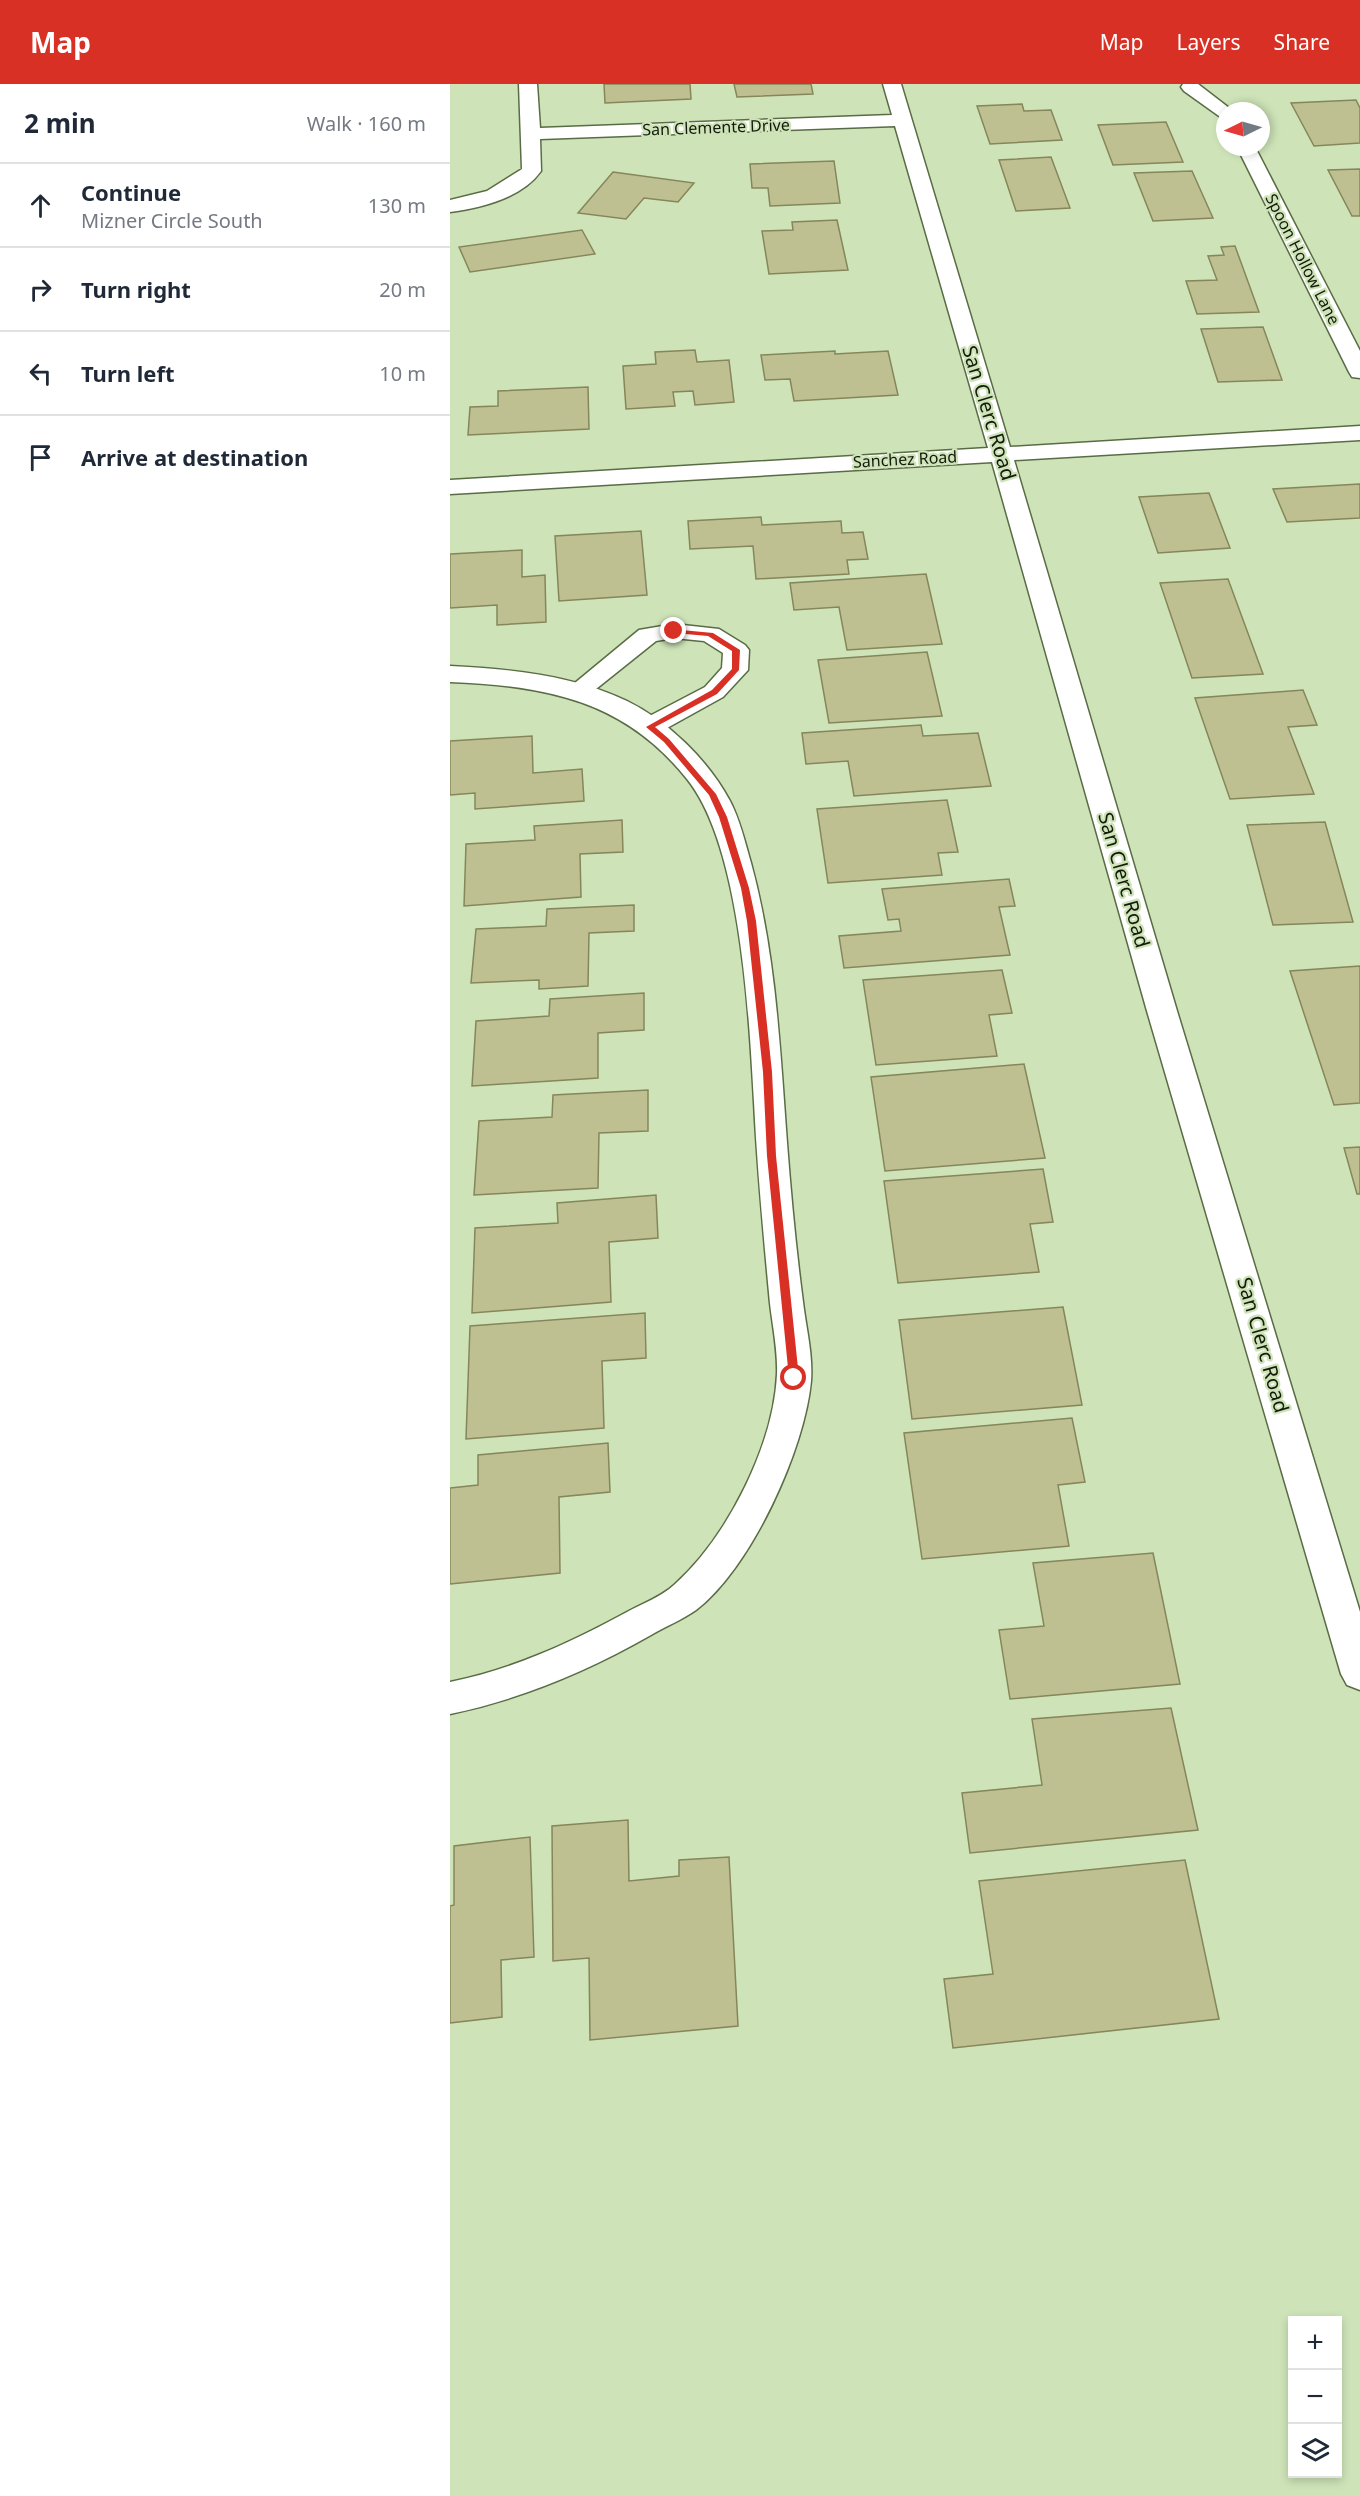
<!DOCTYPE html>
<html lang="en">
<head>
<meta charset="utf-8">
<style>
  :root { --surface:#fff; --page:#f2f2f3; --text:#1f2937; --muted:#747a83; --line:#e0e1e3; --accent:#d93025 }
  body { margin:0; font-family:"Noto Sans",sans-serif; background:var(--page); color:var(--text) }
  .controls { position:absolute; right:18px; bottom:18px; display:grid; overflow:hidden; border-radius:0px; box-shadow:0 3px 9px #0003 }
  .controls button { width:54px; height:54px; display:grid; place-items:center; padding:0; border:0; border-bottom:2px solid var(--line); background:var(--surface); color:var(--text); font:30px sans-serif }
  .compass { position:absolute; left:766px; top:18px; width:54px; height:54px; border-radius:50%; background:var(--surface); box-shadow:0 3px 9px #0003; rotate:265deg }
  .stop { position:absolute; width:18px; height:18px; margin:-14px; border:4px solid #d93025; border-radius:50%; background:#fff }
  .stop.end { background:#d93025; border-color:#fff; box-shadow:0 2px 6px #0008 }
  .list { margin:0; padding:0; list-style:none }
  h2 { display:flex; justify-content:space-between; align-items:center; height:78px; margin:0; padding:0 24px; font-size:26px }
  h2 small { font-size:20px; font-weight:400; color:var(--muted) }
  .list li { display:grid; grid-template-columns:39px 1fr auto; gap:18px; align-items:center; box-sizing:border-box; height:84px; padding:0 24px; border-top:2px solid var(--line) }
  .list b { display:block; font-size:22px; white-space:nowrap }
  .list p { margin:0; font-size:20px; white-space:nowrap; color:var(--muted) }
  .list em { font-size:20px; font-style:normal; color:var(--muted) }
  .icon { flex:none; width:33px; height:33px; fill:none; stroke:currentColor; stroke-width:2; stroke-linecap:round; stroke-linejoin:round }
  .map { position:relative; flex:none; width:910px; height:2412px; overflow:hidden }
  header { display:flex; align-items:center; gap:36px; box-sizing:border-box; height:84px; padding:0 30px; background:var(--accent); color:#fff }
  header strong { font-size:28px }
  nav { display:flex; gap:33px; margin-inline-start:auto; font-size:21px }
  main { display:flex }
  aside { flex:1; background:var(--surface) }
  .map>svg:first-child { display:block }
</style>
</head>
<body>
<header>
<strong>Map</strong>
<nav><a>Map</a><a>Layers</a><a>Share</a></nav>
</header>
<main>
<aside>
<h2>2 min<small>Walk · 160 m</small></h2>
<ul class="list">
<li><svg class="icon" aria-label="ahead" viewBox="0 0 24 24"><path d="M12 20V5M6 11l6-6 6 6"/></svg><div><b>Continue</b><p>Mizner Circle South</p></div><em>130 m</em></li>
<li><svg class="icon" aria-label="right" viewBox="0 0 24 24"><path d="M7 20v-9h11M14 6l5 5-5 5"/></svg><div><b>Turn right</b></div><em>20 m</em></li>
<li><svg class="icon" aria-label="left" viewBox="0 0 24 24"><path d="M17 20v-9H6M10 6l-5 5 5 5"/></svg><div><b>Turn left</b></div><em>10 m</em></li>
<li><svg class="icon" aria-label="arrive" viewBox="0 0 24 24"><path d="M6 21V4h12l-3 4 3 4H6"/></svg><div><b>Arrive at destination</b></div></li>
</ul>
</aside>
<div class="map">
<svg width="910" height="2412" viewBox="0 0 910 2412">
  <rect width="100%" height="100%" fill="#cee4b8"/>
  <path fill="#bec091" stroke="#85865a" stroke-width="1.5" d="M154,0H240L241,15L155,19Z
    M284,0H361L363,10L287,13Z
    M906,16L910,24V59L864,62L841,19Z
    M572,20L574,27L601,26L612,56L540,60L527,22Z
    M716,38L733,78L663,81L648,41Z
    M601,73L620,124L566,127L549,76Z
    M384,77L390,119L320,122L318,104H302L300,80Z
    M910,85V132H902L878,86Z
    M742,87L763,134L703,137L684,89Z
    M163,88L244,99L228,118L194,114L176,135L128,129Z
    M387,136L398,186L319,190L312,147L343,146L342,138Z
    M132,146L145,170L20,188L9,163Z
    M785,162L809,228L747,230L736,197L767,196L758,172L774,171L771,163Z
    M813,243L832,296L768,298L751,245Z
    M245,266L247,278L279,276L284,318L245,321L243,307L223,308L225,322L176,325L173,282L206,280L205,268Z
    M385,267V270L438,267L448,311L344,317L340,295L315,296L311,271Z
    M138,303L139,345L18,351L20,323L48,322V307Z
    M910,400V434L837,438L823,405Z
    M759,409L780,464L708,469L689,413Z
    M311,433L312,441L391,437L392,449L413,448L418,475L397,476L399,490L306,495L303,462L240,465L238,437Z
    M191,447L197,511L109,517L105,452Z
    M72,466V493L95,491L96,538L47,541V521L0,524V470Z
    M476,490L492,560L397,566L389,523L344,526L340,499Z
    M778,495L813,590L742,594L710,499Z
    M477,568L492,632L379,639L368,576Z
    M853,606L867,641L838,643L864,710L780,715L745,614Z
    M471,641L473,652L528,649L541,702L404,712L398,677L356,680L352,649Z
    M82,652L83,689L132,685L134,717L25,725V709L0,711V657Z
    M497,716L508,768L488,769L492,791L378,799L367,725Z
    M172,736L173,768L130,770L131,813L14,822L16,760L85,756L84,742Z
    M875,738L903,838L823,841L797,741Z
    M559,795L565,822L549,823L560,871L394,884L389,852L451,847L449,835L438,836L432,805Z
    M184,821V847L139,849L138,902L89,905V896L21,899L26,845L96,842L97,825Z
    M910,882V1019L884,1021L840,887Z
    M552,886L562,929L539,931L547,972L426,981L413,896Z
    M194,909V946L148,949V994L22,1002L26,937L99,932L100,915Z
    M574,980L595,1074L435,1087L421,993Z
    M198,1006V1047L149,1049L148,1104L24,1111L29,1037L102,1033L103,1011Z
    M910,1063V1110H907L894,1064Z
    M593,1085L603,1138L580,1140L589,1188L448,1199L434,1097Z
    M206,1111L208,1154L159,1158L161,1218L22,1229L25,1144L108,1139L107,1119Z
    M613,1223L632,1321L462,1335L449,1236Z
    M195,1229L196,1274L152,1277L154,1344L16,1355L20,1242Z
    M622,1334L635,1398L608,1401L619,1462L472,1475L454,1349Z
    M158,1359L160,1408L109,1413L110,1489L0,1500V1404L28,1401V1371Z
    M703,1469L730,1600L560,1615L549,1546L594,1542L583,1479Z
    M721,1624L748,1746L520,1769L512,1709L592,1701L582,1635Z
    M178,1736L179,1797L229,1792V1776L279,1773L288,1942L140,1956L139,1874L103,1877L102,1742Z
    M80,1753L84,1873L51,1876L52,1933L0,1939V1822L4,1821V1762Z
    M735,1776L769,1935L503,1964L494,1895L543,1890L529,1797Z"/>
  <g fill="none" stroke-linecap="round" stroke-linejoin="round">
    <defs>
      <path id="service" d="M224,540L269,545L295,561L299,566L298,586L273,613L208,649L199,651L190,649L186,643L190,637L255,603L272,584L273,569L254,557L224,554L206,557L136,613L127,616L118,613L114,608L189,546Z"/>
      <path id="minor" d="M69,0H87L90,44L442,31L433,0H451L560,363L910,342V356L564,376L727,927L910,1528V1606L897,1601L891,1590L697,927L542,378L0,410V396L538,364L445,42L90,55L91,87C72,114 31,124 0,128V116L37,107L72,85Z
        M733,0H748L783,27H775V34L769,32L734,7L731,3Z
        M787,63H805L910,267V294L902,293L899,288Z
        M0,582C60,585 122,591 177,617C218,637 258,676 280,717C290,736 295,758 301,779C326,870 330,965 337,1059C341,1112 346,1165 353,1218C356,1244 363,1270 361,1297C355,1365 301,1484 246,1526C232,1536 216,1542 201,1551C138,1587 72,1615 0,1630V1598C64,1585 120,1559 177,1528C193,1519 211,1513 224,1501C277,1454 324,1361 327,1290C328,1263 321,1236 319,1209C313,1145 307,1082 304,1018C299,932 291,762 237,695C174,616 96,602 0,598Z"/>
    </defs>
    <use href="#service" stroke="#596c45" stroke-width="3"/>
    <use href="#minor" stroke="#596c45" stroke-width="3"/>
    <use href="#service" fill="#fff" fill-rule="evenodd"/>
    <use href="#minor" fill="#fff" fill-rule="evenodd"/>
  </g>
  <path fill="#d93025" d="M221,545L263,549L290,566L289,586L267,610L205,643L219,655L266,710L277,733L299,804L306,837L322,988L326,1072L349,1294L344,1298L339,1294L317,1072L313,988L297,837L291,804L269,733L259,711L214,658L196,643L262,606L282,585V567L258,552L224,549Z"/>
  <g text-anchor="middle" stroke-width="4.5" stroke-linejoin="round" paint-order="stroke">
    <g font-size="16" fill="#131b0b" stroke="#cee4b8">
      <text transform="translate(266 43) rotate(-2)" y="6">San Clemente Drive</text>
      <text transform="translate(853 175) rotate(63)" y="6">Spoon Hollow Lane</text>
      <text transform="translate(455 375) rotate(-3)" y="6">Sanchez Road</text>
    </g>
    <g font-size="20" fill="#131b0b" stroke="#cee4b8">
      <text transform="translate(539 329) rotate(73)" y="7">San Clerc Road</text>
      <text transform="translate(674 796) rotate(74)" y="7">San Clerc Road</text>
      <text transform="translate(813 1261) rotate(74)" y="7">San Clerc Road</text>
    </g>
  </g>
</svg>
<div class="controls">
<button>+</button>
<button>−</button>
<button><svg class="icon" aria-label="layers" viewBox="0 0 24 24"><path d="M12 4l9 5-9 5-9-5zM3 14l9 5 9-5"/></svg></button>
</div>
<svg class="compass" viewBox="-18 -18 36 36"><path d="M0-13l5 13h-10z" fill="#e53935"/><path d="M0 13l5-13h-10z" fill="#747a83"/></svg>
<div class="stop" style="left:344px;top:1294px"></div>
<div class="stop end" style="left:224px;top:547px"></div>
</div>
</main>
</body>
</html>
